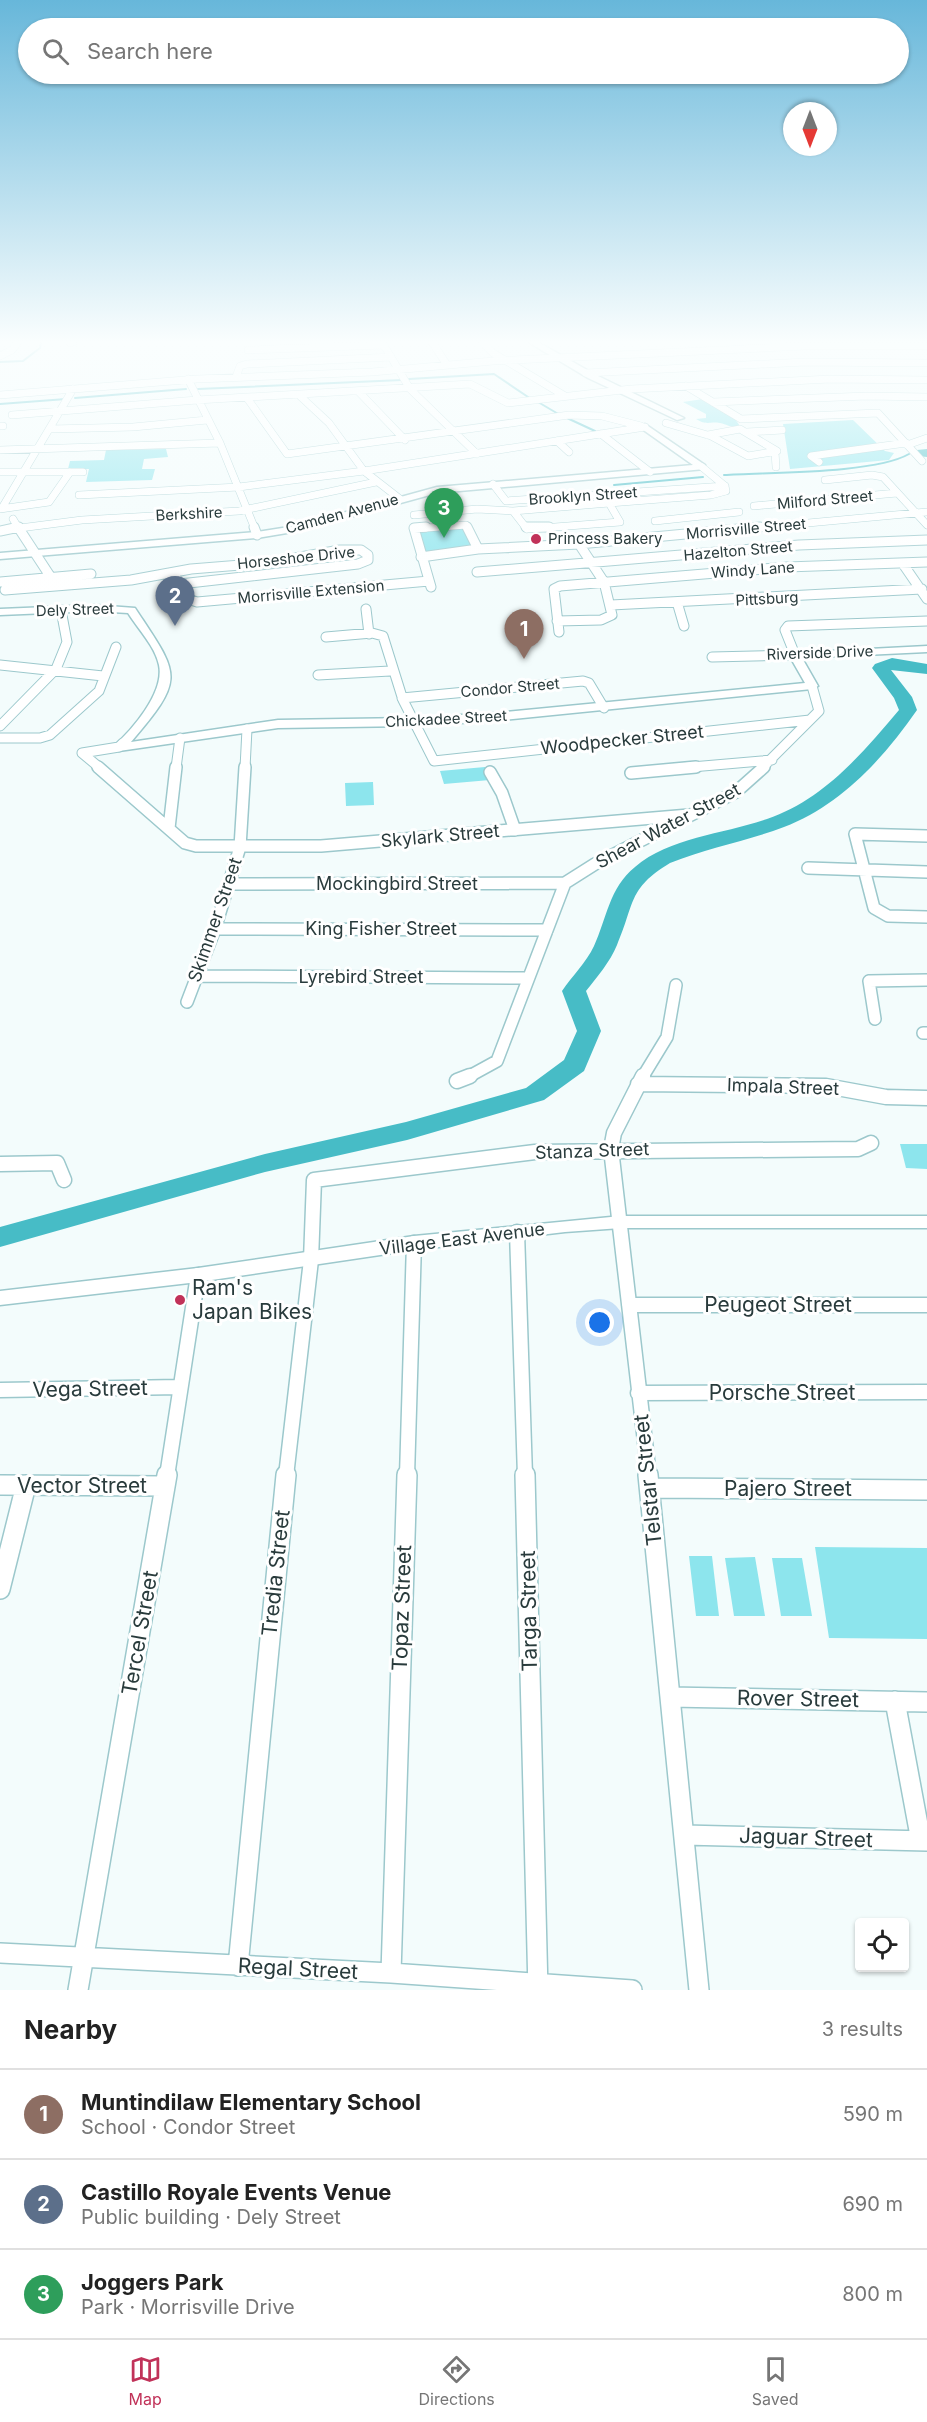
<!DOCTYPE html>
<html lang="en">
<head>
<meta charset="utf-8">
<style>
  :root { --surface:#fff; --page:#f2f2f2; --text:#222; --muted:#767676; --line:#e0e0e0; --accent:#c13259 }
  body { margin:0; font-family:Inter,sans-serif; background:var(--page); color:var(--text) }
  .controls { position:absolute; right:18px; bottom:18px; display:grid; overflow:hidden; border-radius:6px; box-shadow:0 2px 4px #0004 }
  .controls button { width:54px; height:54px; display:grid; place-items:center; padding:0; border:0; border-bottom:2px solid var(--line); background:var(--surface); color:var(--text); font:30px sans-serif }
  .compass { position:absolute; left:783px; top:102px; width:54px; height:54px; border-radius:50%; background:var(--surface); box-shadow:0 2px 4px #0004; rotate:180deg }
  .you { position:absolute; left:600px; top:1323px; width:21px; height:21px; margin:-15px; border:4px solid #fff; border-radius:50%; background:#1a73e8; box-shadow:0 0 0 9px #1a73e833 }
  .badge { display:grid; place-items:center; width:39px; height:39px; border-radius:50%; background:var(--accent); color:#fff; font-size:20px; font-weight:700 }
  .pin { position:absolute; translate:-50% -50px; filter:drop-shadow(0 2px 3px #0008) }
  .pin::after { content:''; position:absolute; top:32px; width:21px; height:18px; background:inherit; clip-path:polygon(0 0,100% 0,50% 100%) }
  .list { margin:0; padding:0; list-style:none }
  h2 { display:flex; justify-content:space-between; align-items:center; height:78px; margin:0; padding:0 24px; font-size:26px }
  h2 small { font-size:20px; font-weight:400; color:var(--muted) }
  .list li { display:grid; grid-template-columns:39px 1fr auto; gap:18px; align-items:center; box-sizing:border-box; height:90px; padding:0 24px; border-top:2px solid var(--line) }
  .list b { display:block; font-size:22px; white-space:nowrap }
  .list p { margin:0; font-size:20px; white-space:nowrap; color:var(--muted) }
  .list em { font-size:20px; font-style:normal; color:var(--muted) }
  .icon { flex:none; width:33px; height:33px; fill:none; stroke:currentColor; stroke-width:2; stroke-linecap:round; stroke-linejoin:round }
  .map { position:relative; flex:none; width:927px; height:1990px; overflow:hidden }
  .search { position:absolute; background:var(--surface); box-shadow:0 2px 4px #0004; left:18px; right:18px; top:18px; height:66px; display:flex; align-items:center; gap:15px; box-sizing:border-box; padding:0 21px; border-radius:33px; color:var(--muted); font-size:22px }
  .sheet { height:348px; background:var(--surface) }
  nav { display:flex; justify-content:space-around; align-items:center; box-sizing:border-box; height:84px; border-top:2px solid var(--line); background:var(--surface); font-size:16px; color:var(--muted) }
  nav a { display:grid; justify-items:center; gap:3px }
  nav .on { color:var(--accent) }
  .map>svg:first-child { display:block }
</style>
</head>
<body>
<div class="map">
<svg width="927" height="1990" viewBox="0 0 927 1990">
  <rect width="100%" height="100%" fill="#f3fcfc"/>
  <path fill="#8de5ed" d="M703,399L735,419L740,426C730,428 729,425 720,423C709,421 708,426 696,419L706,418V414L683,402Z
    M853,420L885,451L894,453L889,460L790,469L783,424Z
    M166,449L168,457L144,459L142,469H155L152,480L86,482L89,469H68L70,461L104,460L106,450Z
    M462,525L471,546L424,553L417,529Z
    M485,767L490,780L444,784L440,771Z
    M373,782L374,805L346,806L345,783Z
    M900,1144H927V1169L906,1168Z
    M815,1547L927,1548V1639L829,1638Z
    M689,1556H712L719,1616H696Z
    M755,1557L765,1616H734L725,1558Z
    M772,1558H802L812,1616H781Z"/>
  <g fill="none" stroke-linecap="round" stroke-linejoin="round">
    <path stroke="#47bcc6" stroke-width="2" d="M0,362L23,361L40,348L41,342
      M409,379L494,374L531,399
      M198,389L402,380
      M75,398L186,389
      M538,402L560,415
      M0,404L66,399
      M567,418L595,431
      M724,475C768,472 874,474 909,454
      M614,485L703,477"/>
    <path fill="#47bcc6" fill-rule="evenodd" d="M927,449V457L917,456L915,453L917,450Z
      M892,658L927,664V674L891,670L912,697L917,710C884,758 840,806 784,827C747,841 707,848 670,863C627,889 635,904 617,945C610,962 597,977 586,991L601,1031L584,1071L544,1100L407,1140L265,1172L0,1247V1227L265,1154L406,1122L526,1088L564,1060L577,1031L562,991C572,976 586,963 594,946C607,918 609,888 635,867C670,837 725,834 767,819C823,800 862,754 899,710L894,698L872,668L875,664Z"/>
    <defs>
      <path id="minor-far4" d="M382,342L410,389L477,454
        M432,342L447,365
        M482,342L493,353L565,396
        M70,343L73,342
        M248,350L384,345
        M0,356L12,350L18,342
        M586,373L805,362L927,363
        M236,377L240,366L247,364L391,357
        M188,379L220,443L255,529
        M686,386L741,419L878,413L922,461
        M359,392L405,440
        M0,395L197,379L372,372L493,361L804,346H927
        M300,396L329,423L364,471L400,499
        M247,398L287,454L569,415L602,416L641,426
        M713,402L867,396L927,397
        M12,415L197,400L470,384L508,403L631,389L830,379L927,380
        M666,423L711,436L748,456L777,451L740,429L708,435
        M0,426H3
        M51,429L133,427L207,420
        M747,432L782,430
        M601,434L650,472
        M557,441L569,452
        M907,445L927,438
        M0,450L220,443
        M775,452L776,467
        M819,462L811,456L906,443
        M702,467L725,486
        M0,472H83
        M825,480L872,475L883,477L927,525
        M493,484L506,501L725,486
        M79,495L239,487L364,471L645,427
        M609,503L711,495L726,491L725,486
        M754,506L897,493
        M2,508L73,389
        M0,509L49,502L70,472
        M414,515L477,509L513,511
        M13,519L19,529
        M655,521L739,512
        M12,529L82,520L239,511L376,482
        M414,529L466,525L468,529
        M527,529L513,511L609,503
        M529,529L620,522L609,503
        M744,529L927,512"/>
      <path id="minor-far3" d="M18,527L50,576
        M254,527L257,535
        M426,527L414,528L431,587
        M467,527L478,549
        M526,527H549
        M0,531L19,527
        M421,557L478,549L579,544L760,527
        M903,564L927,599
        M477,572L799,545L927,540
        M176,578L191,600L197,602L429,581
        M0,582L91,574
        M5,590L131,580L191,569L266,563L340,550H361L368,555V560L358,564L180,584
        M677,602L684,626
        M611,605L922,589
        M366,609L369,634
        M557,621L601,620L612,615L604,582L579,544
        M559,632L554,589L560,586L787,567L927,562
        M326,637L372,633L383,636L403,700L434,761L810,720
        M712,657L795,655L785,630L788,626L927,621
        M0,665L103,676
        M318,675L390,671
        M402,698L583,681L589,683L604,708
        M0,726L56,669L67,642L61,610
        M0,738H40L50,735L99,691L116,647
        M82,753L100,768
        M82,753L119,747L123,743
        M176,768L180,738
        M245,768L247,729
        M680,768L772,760
        M762,768L819,711L812,686"/>
      <path id="minor-far2" d="M98,767L185,843L196,846H321L689,815
        M490,772L502,793L515,830
        M631,773L696,767
        M169,828L176,767
        M927,836L855,834L874,908L888,916L927,917
        M808,868L927,872
        M230,884L565,883
        M215,929L547,930
        M196,976L527,978
        M187,1002L215,929L240,847L245,767
        M875,1019L869,981L927,980
        M923,1033H927
        M466,1078L497,1061L565,883L595,864L736,792L764,767
        M642,1078L667,1037L676,985"/>
      <path id="minor-far1" d="M643,1076L614,1133L611,1149L649,1476
        M457,1081L470,1076
        M638,1084L826,1086L886,1097L927,1098
        M0,1164L57,1163L64,1180
        M517,1232L525,1476
        M629,1305H927
        M0,1390L180,1387
        M638,1393L927,1392
        M167,1476L198,1275
        M286,1476L311,1260L314,1180L535,1152L858,1149L871,1143
        M407,1476L414,1243"/>
      <path id="minor" d="M525,1475L538,1990
        M648,1475L699,1990
        M0,1485L165,1486
        M650,1488L927,1490
        M0,1589L26,1485
        M670,1697L927,1702
        M895,1701L921,1841
        M685,1835L927,1841
        M0,1953L391,1973L632,1990
        M238,1966L286,1475
        M391,1973L407,1475
        M78,1990L167,1475"/>
      <path id="tertiary" d="M528,342H538L594,374L684,418L677,420L588,378Z
        M645,424L705,465V469L437,493L299,531L257,538L0,559V553L257,532L295,526L437,487L693,465L642,429L641,427Z
        M95,605L135,608C179,675 187,677 131,742L278,720L410,718L494,713L805,683L789,655L791,653L927,646V652L802,658L818,686L812,689L494,721L410,726L278,728L119,751L113,747C131,731 165,693 159,665C155,646 138,629 128,613L95,611L0,615V609Z
        M621,1216H927V1228H621L565,1232L414,1250L198,1282L0,1305V1291L198,1268L414,1236Z"/>
    </defs>
    <use href="#minor-far4" stroke="#9cc8cc" stroke-width="8"/>
    <use href="#minor-far3" stroke="#9cc8cc" stroke-width="11"/>
    <use href="#minor-far2" stroke="#9cc8cc" stroke-width="14"/>
    <use href="#minor-far1" stroke="#9cc8cc" stroke-width="17"/>
    <use href="#minor" stroke="#9cc8cc" stroke-width="22"/>
    <use href="#tertiary" stroke="#9cc8cc" stroke-width="3"/>
    <use href="#minor-far4" stroke="#fff" stroke-width="7"/>
    <use href="#minor-far3" stroke="#fff" stroke-width="9"/>
    <use href="#minor-far2" stroke="#fff" stroke-width="11"/>
    <use href="#minor-far1" stroke="#fff" stroke-width="14"/>
    <use href="#minor" stroke="#fff" stroke-width="19"/>
    <use href="#tertiary" fill="#fff" fill-rule="evenodd"/>
  </g>
  <linearGradient id="sky" x2="0" y2="1"><stop stop-color="#67b7da"/><stop offset="0.55" stop-color="#fafefe"/><stop offset="1" stop-color="#fafefe" stop-opacity="0"/></linearGradient>
  <rect width="927" height="621" fill="url(#sky)"/>
  <g fill="#c13259" stroke="#fff" stroke-width="2">
    <circle cx="536" cy="539" r="6"/>
    <circle cx="180" cy="1300" r="6"/>
  </g>
  <g text-anchor="middle" stroke-width="6" stroke-linejoin="round" paint-order="stroke">
    <g font-size="15" fill="#293b3c" stroke="#fff">
      <text transform="translate(583 496) rotate(-4)" y="5">Brooklyn Street</text>
      <text transform="translate(825 500) rotate(-5)" y="5">Milford Street</text>
      <text transform="translate(189 514) rotate(-3)" y="5">Berkshire</text>
      <text transform="translate(342 514) rotate(-15)" y="5">Camden Avenue</text>
      <text transform="translate(746 529) rotate(-5)" y="5">Morrisville Street</text>
      <text transform="translate(738 551) rotate(-5)" y="5">Hazelton Street</text>
      <text transform="translate(296 558) rotate(-6)" y="5">Horseshoe Drive</text>
      <text transform="translate(753 570) rotate(-4)" y="5">Windy Lane</text>
      <text transform="translate(311 592) rotate(-5)" y="5">Morrisville Extension</text>
      <text transform="translate(767 599) rotate(-3)" y="5">Pittsburg</text>
      <text transform="translate(75 610) rotate(-2)" y="5">Dely Street</text>
      <text transform="translate(820 653) rotate(-2)" y="5">Riverside Drive</text>
      <text transform="translate(510 688) rotate(-5)" y="5">Condor Street</text>
      <text transform="translate(446 719) rotate(-3)" y="5">Chickadee Street</text>
    </g>
    <g font-size="15" fill="#293b3c" stroke="#fff" text-anchor="start">
      <text x="548" y="544">Princess Bakery</text>
    </g>
    <g font-size="18" fill="#293b3c" stroke="#fff">
      <text transform="translate(622 740) rotate(-6)" y="6">Woodpecker Street</text>
      <text transform="translate(668 826) rotate(-28)" y="6">Shear Water Street</text>
      <text transform="translate(440 836) rotate(-5)" y="6">Skylark Street</text>
      <text x="397" y="890">Mockingbird Street</text>
      <text transform="translate(215 920) rotate(-71)" y="6">Skimmer Street</text>
      <text x="381" y="935">King Fisher Street</text>
      <text x="361" y="983">Lyrebird Street</text>
      <text transform="translate(783 1087) rotate(2)" y="6">Impala Street</text>
      <text transform="translate(592 1151) rotate(-2)" y="6">Stanza Street</text>
      <text transform="translate(462 1239) rotate(-7)" y="6">Village East Avenue</text>
    </g>
    <g font-size="21" fill="#293b3c" stroke="#fff" text-anchor="start">
      <text x="192" y="1295">Ram's<tspan x="192" dy="24">Japan Bikes</tspan></text>
    </g>
    <g font-size="21" fill="#293b3c" stroke="#fff">
      <text x="778" y="1312">Peugeot Street</text>
      <text transform="translate(90 1389) rotate(-1)" y="7">Vega Street</text>
      <text x="782" y="1400">Porsche Street</text>
      <text transform="translate(648 1480) rotate(-96)" y="7">Telstar Street</text>
      <text x="82" y="1493">Vector Street</text>
      <text x="788" y="1496">Pajero Street</text>
      <text transform="translate(276 1573) rotate(-84)" y="7">Tredia Street</text>
      <text transform="translate(402 1608) rotate(-88)" y="7">Topaz Street</text>
      <text transform="translate(529 1611) rotate(-91)" y="7">Targa Street</text>
      <text transform="translate(140 1633) rotate(-80)" y="7">Tercel Street</text>
      <text transform="translate(798 1699) rotate(1)" y="7">Rover Street</text>
      <text transform="translate(806 1838) rotate(2)" y="7">Jaguar Street</text>
      <text transform="translate(298 1969) rotate(3)" y="7">Regal Street</text>
    </g>
  </g>
</svg>
<div class="controls">
<button><svg class="icon" aria-label="locate" viewBox="0 0 24 24"><circle cx="12" cy="12" r="6"/><path d="M12 2v4M12 18v4M2 12h4M18 12h4"/></svg></button>
</div>
<svg class="compass" viewBox="-18 -18 36 36"><path d="M0-13l5 13h-10z" fill="#e53935"/><path d="M0 13l5-13h-10z" fill="#767676"/></svg>
<div class="you"></div>
<div class="pin badge" style="left:524px;top:659px;background:#8d6e63">1</div>
<div class="pin badge" style="left:175px;top:626px;background:#5c6f8a">2</div>
<div class="pin badge" style="left:444px;top:538px;background:#2e9e5b">3</div>
<div class="search"><svg class="icon" aria-label="search" viewBox="0 0 24 24"><circle cx="10" cy="10" r="6"/><path d="M15 15l6 6"/></svg>Search here</div>
</div>
<section class="sheet">
<h2>Nearby<small>3 results</small></h2>
<ul class="list">
<li><span class="badge" style="background:#8d6e63">1</span><div><b>Muntindilaw Elementary School</b><p>School · Condor Street</p></div><em>590 m</em></li>
<li><span class="badge" style="background:#5c6f8a">2</span><div><b>Castillo Royale Events Venue</b><p>Public building · Dely Street</p></div><em>690 m</em></li>
<li><span class="badge" style="background:#2e9e5b">3</span><div><b>Joggers Park</b><p>Park · Morrisville Drive</p></div><em>800 m</em></li>
</ul>
</section>
<nav>
<a class="on"><svg class="icon" aria-label="map" viewBox="0 0 24 24"><path d="M3 6l6-2 6 2 6-2v14l-6 2-6-2-6 2zM9 4v14M15 6v14"/></svg>Map</a>
<a><svg class="icon" aria-label="directions" viewBox="0 0 24 24"><path d="M12 3l9 9-9 9-9-9zM9 14v-3h6M13 9l2 2-2 2"/></svg>Directions</a>
<a><svg class="icon" aria-label="saved" viewBox="0 0 24 24"><path d="M7 4h10v16l-5-4-5 4z"/></svg>Saved</a>
</nav>
</body>
</html>
